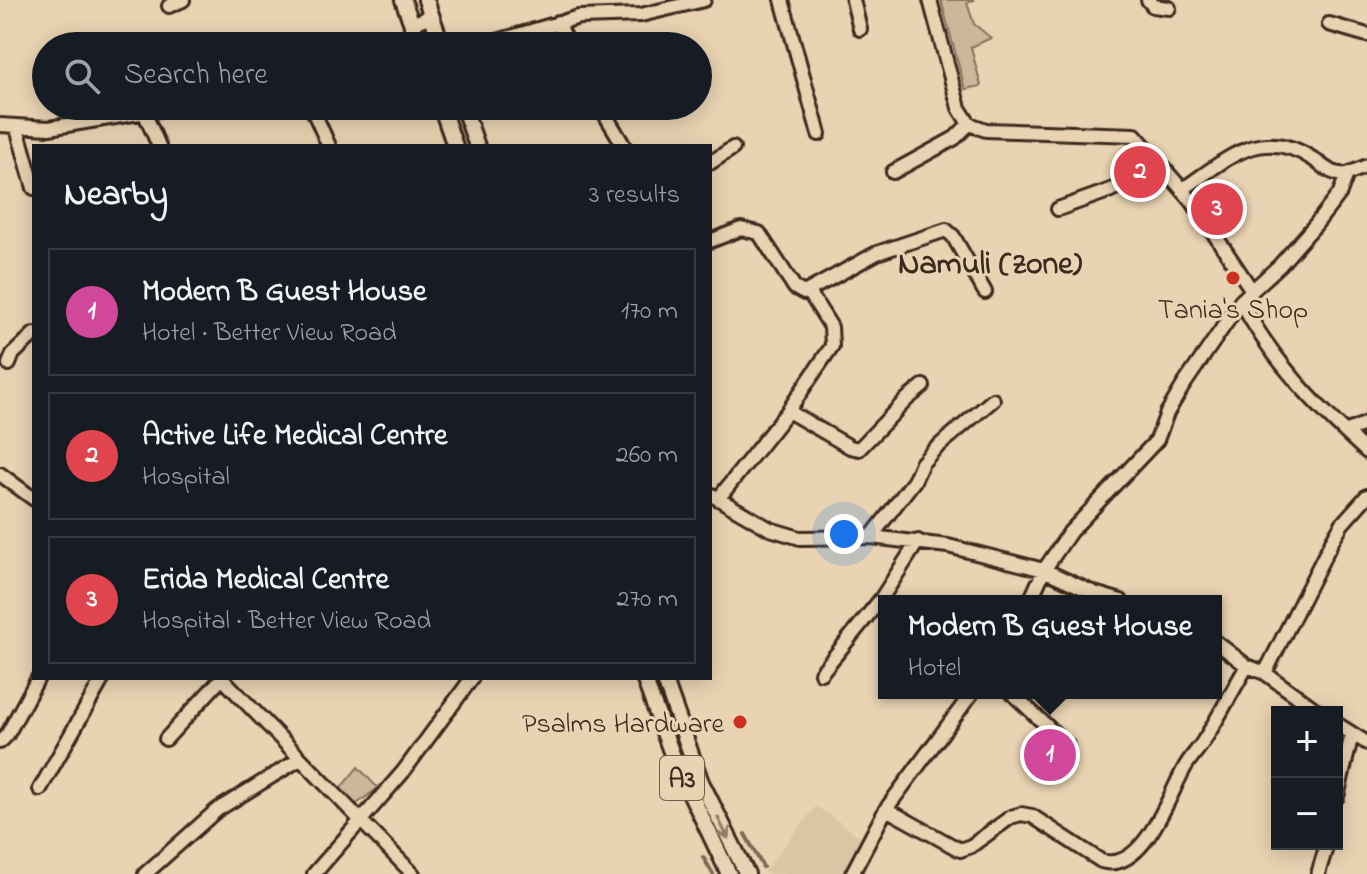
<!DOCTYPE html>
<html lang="en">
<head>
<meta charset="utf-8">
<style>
  :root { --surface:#171b24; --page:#242831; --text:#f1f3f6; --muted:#9ea1a6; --line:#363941; --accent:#c8321e }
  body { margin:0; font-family:"Indie Flower",sans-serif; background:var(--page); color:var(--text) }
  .controls { position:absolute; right:24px; bottom:24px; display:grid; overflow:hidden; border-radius:0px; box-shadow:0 4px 20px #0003 }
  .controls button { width:72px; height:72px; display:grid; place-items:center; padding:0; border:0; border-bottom:2px solid var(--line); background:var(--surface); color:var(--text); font:40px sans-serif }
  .you { position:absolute; left:844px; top:534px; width:28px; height:28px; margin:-20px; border:6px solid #fff; border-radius:50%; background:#1a73e8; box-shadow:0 0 0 12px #1a73e833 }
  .badge { display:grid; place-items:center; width:52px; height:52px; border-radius:50%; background:var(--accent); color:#fff; font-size:26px; font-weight:700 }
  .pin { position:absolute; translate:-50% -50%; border:4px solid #fff; box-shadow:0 2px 8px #0006 }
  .popup { position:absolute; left:878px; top:595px; width:344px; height:104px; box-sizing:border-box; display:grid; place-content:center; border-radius:0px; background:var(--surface); filter:drop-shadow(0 2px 6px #0005); font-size:26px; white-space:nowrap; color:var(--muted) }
  .popup b { font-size:30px; color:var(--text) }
  .popup::after { content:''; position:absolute; left:50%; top:100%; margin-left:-16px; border:16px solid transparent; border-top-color:var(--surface) }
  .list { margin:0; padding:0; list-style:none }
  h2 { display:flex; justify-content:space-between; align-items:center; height:104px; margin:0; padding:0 32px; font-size:34px }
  h2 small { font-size:26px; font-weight:400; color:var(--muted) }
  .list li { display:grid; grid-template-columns:52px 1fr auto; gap:24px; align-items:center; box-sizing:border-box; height:128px; margin:0 16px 16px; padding:0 16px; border:2px solid var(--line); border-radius:0px }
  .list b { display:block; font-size:30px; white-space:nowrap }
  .list p { margin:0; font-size:26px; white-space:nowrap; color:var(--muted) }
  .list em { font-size:26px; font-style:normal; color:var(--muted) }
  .icon { flex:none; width:44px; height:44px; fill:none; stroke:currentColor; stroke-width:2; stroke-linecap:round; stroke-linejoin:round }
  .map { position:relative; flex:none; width:1367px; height:874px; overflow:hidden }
  .search { position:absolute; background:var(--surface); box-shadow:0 4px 20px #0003; left:32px; top:32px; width:680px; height:88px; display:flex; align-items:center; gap:20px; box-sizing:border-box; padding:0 28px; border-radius:44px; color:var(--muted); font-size:30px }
  .panel { position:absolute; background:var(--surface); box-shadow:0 4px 20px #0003; left:32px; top:144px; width:680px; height:536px; border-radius:0px }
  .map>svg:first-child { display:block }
</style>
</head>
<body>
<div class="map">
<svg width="1367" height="874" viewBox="0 0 1367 874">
  <rect width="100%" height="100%" fill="#e9d3b2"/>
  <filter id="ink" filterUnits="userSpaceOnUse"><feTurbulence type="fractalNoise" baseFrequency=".0125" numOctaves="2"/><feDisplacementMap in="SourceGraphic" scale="16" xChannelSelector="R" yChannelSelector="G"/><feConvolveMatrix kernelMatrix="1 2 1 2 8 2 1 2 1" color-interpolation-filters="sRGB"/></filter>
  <g filter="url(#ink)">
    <path fill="#dac5a5" d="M816,806L868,842L848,874H766L764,872Z"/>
    <path fill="#cdb79a" stroke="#84705c" stroke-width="2" d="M941,0H974L967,3L974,24L991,38L971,47L981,86L965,89Z
      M358,767L378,788L354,806L339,790Z"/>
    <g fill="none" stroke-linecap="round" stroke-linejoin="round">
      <path stroke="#7b6754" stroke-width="4" d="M906,772L930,738
        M873,821L880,807
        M745,834L763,867
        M703,857L713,874"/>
      <defs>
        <path id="minor" d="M782,0L819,134
          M853,0L860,29
          M930,0L959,108L969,124L986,130L1135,135L1192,201L1251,289
          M1148,0L1153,6L1169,8
          M169,6L183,0
          M558,22L569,46
          M1329,24L1367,35
          M392,46L411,32V24L432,16
          M480,46L579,17L641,15L704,0
          M311,106L329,146
          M600,106L624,146
          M144,112L159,146
          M0,125L49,128L181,106
          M17,128L34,188
          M710,163L733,148
          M893,172L955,138L969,124
          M1183,189C1226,160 1261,124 1313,159C1324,167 1333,176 1347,174
          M1058,209L1111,190L1164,167
          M710,241L741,229L759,233L795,288L804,293L877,253L946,230L953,236L985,292
          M1241,301C1270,359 1319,409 1367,452
          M9,364L13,354L34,334
          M788,411L850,447L859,449L907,399L923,386
          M1345,432L1367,423
          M0,474L34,499
          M710,494L770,529L800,538L871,537L948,546L1044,570L1094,593L1121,601
          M718,499L788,411L832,346L831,327L809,292
          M871,537L914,481L922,463L934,450L993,400
          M1030,601L1044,570L1070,532L1157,440L1167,413L1183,386L1241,301L1280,265L1316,224L1340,193L1347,174L1367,166
          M1216,642L1247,666L1265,673L1319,712
          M821,673L881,599L918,541
          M1265,673L1332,541L1342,524L1367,496
          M222,678L413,874
          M1012,693L1067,745
          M1337,724L1367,743
          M166,739L222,678
          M0,742L7,735L38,678
          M40,789L103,678
          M1337,797L1352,734
          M886,809L960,850L971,846L1011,817L1021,814L1032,816L1101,861C1144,874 1169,794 1185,767C1190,758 1198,750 1203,742C1219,717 1232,691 1247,666
          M145,874L217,810L300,759
          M314,874L403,772L472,678
          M852,874L886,809L972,693
          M1318,874L1327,844"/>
        <path id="major" d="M403,0L420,46
          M426,0L442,46
          M441,106L455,146
          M463,106L477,146
          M644,678L673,757L729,874
          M664,678L701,782L747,874"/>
      </defs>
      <use href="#minor" stroke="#3b2a1e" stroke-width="18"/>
      <use href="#major" stroke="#3b2a1e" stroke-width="20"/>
      <use href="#minor" stroke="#e9d3b2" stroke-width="12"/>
      <use href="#major" stroke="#e9d3b2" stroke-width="14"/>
    </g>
    <defs><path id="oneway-shaft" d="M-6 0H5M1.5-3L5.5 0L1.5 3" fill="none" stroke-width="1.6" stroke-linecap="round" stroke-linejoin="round" transform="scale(2)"/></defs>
    <use stroke="#927e68" href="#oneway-shaft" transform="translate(723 828) rotate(64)"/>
  </g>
  <g fill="#c8321e" stroke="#e9d3b2" stroke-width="3">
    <circle cx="1233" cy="278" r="8"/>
    <circle cx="740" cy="722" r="8"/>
  </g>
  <g text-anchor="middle" stroke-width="6" stroke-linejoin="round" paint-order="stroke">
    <rect fill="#e9d3b2" stroke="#6f5d4a" stroke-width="2" x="660" y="756" width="44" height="44" rx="6"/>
    <g font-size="26" font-weight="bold" fill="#3b2a1e">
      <text x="682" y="787">A3</text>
    </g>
    <g font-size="28" fill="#3b2a1e" stroke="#e9d3b2">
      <text x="1233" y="318">Tania's Shop</text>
      <text x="724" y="732" text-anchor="end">Psalms Hardware</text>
    </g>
    <g font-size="32" font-weight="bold" fill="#3b2a1e" stroke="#e9d3b2">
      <text x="990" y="273">Namuli (zone)</text>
    </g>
  </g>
</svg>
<div class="controls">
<button>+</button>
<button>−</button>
</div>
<div class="you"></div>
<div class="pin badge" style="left:1050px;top:755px;background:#d1479c">1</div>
<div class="popup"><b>Modern B Guest House</b>Hotel</div>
<div class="pin badge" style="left:1140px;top:172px;background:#e0444e">2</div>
<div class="pin badge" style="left:1217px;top:209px;background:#e0444e">3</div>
<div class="search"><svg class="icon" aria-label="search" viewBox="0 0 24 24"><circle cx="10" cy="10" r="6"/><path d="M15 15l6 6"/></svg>Search here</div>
<section class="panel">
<h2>Nearby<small>3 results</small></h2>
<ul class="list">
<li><span class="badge" style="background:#d1479c">1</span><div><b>Modern B Guest House</b><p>Hotel · Better View Road</p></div><em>170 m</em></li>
<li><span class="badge" style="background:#e0444e">2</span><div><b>Active Life Medical Centre</b><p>Hospital</p></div><em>260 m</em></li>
<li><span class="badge" style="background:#e0444e">3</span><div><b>Erida Medical Centre</b><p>Hospital · Better View Road</p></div><em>270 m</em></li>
</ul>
</section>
</div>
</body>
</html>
